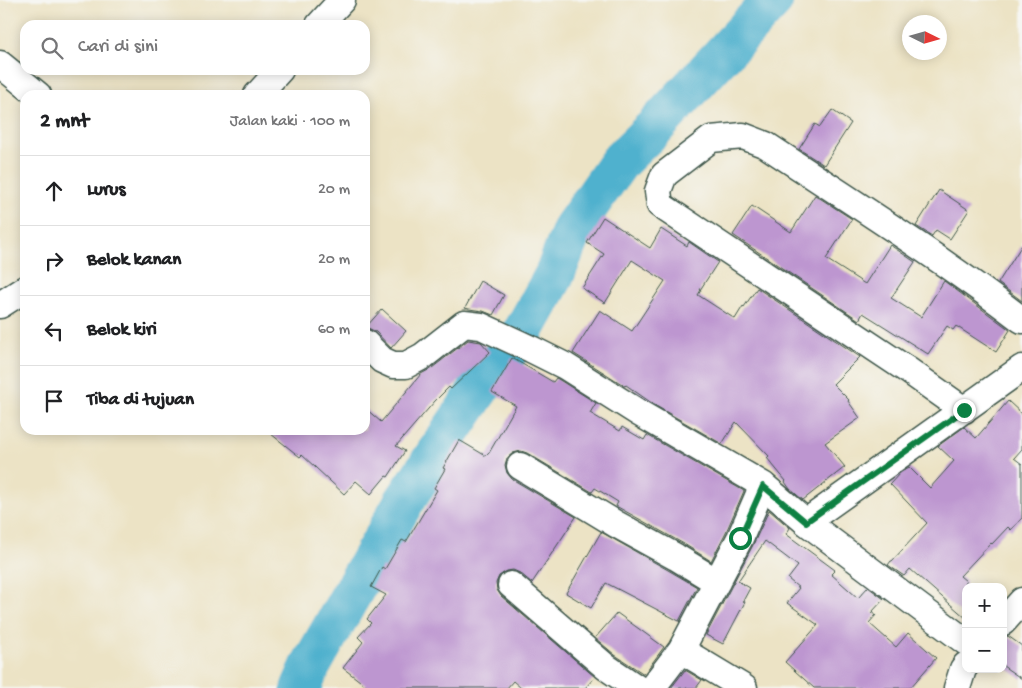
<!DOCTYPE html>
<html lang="id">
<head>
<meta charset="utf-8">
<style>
  :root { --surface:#fff; --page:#f6f6f6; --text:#202124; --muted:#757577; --line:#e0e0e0 }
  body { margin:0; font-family:"Gochi Hand",sans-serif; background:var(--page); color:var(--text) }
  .controls { position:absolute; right:15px; bottom:15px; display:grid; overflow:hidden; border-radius:10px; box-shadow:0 2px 12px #0003 }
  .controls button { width:45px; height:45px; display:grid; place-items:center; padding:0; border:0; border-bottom:1px solid var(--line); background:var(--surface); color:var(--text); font:25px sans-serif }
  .compass { position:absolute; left:902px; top:15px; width:45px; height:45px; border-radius:50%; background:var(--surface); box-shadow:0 2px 12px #0003; rotate:95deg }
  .stop { position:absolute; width:15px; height:15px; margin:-11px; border:4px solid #0b8043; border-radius:50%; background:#fff }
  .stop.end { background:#0b8043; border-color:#fff; box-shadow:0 1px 5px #0008 }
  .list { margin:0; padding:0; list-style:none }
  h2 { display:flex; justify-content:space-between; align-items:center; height:65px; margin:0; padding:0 20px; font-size:21px }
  h2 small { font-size:16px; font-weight:400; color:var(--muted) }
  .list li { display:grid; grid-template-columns:32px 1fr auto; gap:15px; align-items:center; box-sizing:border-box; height:70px; padding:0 20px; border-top:1px solid var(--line) }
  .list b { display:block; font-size:19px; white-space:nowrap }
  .list em { font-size:16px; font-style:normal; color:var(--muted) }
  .icon { flex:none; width:28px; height:28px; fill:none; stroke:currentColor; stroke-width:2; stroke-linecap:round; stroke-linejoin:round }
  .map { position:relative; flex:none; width:1022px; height:688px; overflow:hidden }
  .search { position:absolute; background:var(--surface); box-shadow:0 2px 12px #0003; left:20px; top:20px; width:350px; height:55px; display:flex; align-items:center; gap:12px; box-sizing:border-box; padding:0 18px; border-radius:15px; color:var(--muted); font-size:19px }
  .panel { position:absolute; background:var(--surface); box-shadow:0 2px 12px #0003; left:20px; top:90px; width:350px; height:345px; border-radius:15px }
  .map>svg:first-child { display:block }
</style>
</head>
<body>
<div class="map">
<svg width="1022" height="688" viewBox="0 0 1022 688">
  <rect width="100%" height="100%" fill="#f6f6f2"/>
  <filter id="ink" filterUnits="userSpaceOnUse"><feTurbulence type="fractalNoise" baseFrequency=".02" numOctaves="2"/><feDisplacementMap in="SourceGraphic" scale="10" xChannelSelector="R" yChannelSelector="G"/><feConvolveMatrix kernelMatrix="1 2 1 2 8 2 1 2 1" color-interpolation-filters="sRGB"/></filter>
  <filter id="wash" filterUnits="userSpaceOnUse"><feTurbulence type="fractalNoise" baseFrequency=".0096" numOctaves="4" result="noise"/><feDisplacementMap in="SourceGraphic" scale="20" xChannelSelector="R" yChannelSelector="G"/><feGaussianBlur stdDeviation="1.12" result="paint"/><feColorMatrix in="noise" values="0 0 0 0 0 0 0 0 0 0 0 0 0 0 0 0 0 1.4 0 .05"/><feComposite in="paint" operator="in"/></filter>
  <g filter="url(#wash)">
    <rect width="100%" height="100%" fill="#ece3c5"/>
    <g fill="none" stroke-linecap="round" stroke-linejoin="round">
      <path stroke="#4fb1ce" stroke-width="41" d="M301,688L311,665L405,500L481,386L524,330L554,276L573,228L620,161L655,127L773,0"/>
    </g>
    <g id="blocks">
      <path fill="#bd96d0" d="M832,110L851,123L824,165L799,149L815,124L820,127Z
        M939,190L969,210L950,239L936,230L932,236L916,226Z
        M815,195L852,219L826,259L865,284L890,245L915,262L891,298L921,317L944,281L1010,330L996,352L956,326L953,330L947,326L928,354L863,313L859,320L733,235L752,206L791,232Z
        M603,217L650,248L661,229L687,246L689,242L718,262L700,290H701L698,295L735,319L743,306L744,307L757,288L860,357L833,384L849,400L848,401L860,418L825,443L845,467L803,500L790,489L785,482L786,481L767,458L769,456L736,422L722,444L656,406L626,385L625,386L573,353L600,310L632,331L665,281L632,260L605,303L582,288L604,254L587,243Z
        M1022,245V301L998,283Z
        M480,281L504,295L493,315L483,311L469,309L465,308Z
        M382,309L406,331L391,348L376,332L366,327Z
        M468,340L481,342L490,352L451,389L449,387L435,401L396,446L405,451L388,477L386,476L371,494L356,481L344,494L302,455L300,457L266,430H365V408L381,422L421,374L432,368Z
        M512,358L553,382L556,378L558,379L596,403L590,413L620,431L622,427L644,440L647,435L744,491L726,532L711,561L684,544L616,506L618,502L595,488L592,492L527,453L521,451L513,453L507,458L505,465L507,473L512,479L576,517L532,583L520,573L513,570L507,571L499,576L496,583L497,590L501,596L595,677L585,688H521L513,681L507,688H369L343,668L363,642L358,637L371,623L367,619L386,595L371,587L382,567L385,569L402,540L406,542L437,490L434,488L445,469L443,468L459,440L486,456L489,453L516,406L492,392Z
        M1008,401L1022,414V449L1014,458L1022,464V518L1011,530L1008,527L992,544L991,543L960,576L966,581V618L910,569L904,576L888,565L891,561H892L927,523L890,484L900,473L909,467L930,488L954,461L938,446L964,427L976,438Z
        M769,510L790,528L786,534L835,570L831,574L858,598L868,587L884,599L872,612L876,615L869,623L896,647L908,633L936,658L910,688H814L785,662L818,625L787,603L799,588L788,579L798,566L765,541L738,581L750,588L743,601L745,602L723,644L706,635L753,545Z
        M601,532L668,570L697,587L679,621L606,583L591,608L566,593Z
        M617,613L664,647L644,674L615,655L595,638Z
        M1008,636L1022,646V679L1003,666V637Z
        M685,670L702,680L696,688H671Z"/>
    </g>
  </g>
  <g filter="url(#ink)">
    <use href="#blocks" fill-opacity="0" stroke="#3e564a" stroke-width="1"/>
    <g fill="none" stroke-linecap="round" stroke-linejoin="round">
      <defs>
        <path id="minor" d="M319,25L342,0
          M0,64L38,95
          M257,95L280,70
          M0,305L25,289
          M365,343L382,360L393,365H406L423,356L464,324L481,326L531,349L565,366L639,413L763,485L806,522L966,642
          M964,410L909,371L660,205L658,191L664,175L711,139L743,136L766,145C852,202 940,257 1022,320
          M520,466L616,524L676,557L717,582
          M806,522L1022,368
          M511,585L606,667L637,688
          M1003,622L1022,601
          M681,650L744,688
          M652,688L681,650L740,538L763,485
          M957,688L963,669L966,665"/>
      </defs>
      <use href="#minor" stroke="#3e564a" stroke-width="29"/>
      <use href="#minor" stroke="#fff" stroke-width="26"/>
    </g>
  </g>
  <g fill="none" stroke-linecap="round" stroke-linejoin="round" filter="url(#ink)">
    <path stroke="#0b8043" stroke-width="6" d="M740,538L763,486L806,522L964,410"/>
  </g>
</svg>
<div class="controls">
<button>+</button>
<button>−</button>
</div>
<svg class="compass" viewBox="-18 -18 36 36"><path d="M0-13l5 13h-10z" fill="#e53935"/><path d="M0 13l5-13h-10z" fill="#757577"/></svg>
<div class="stop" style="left:740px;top:538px"></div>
<div class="stop end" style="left:964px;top:410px"></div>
<div class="search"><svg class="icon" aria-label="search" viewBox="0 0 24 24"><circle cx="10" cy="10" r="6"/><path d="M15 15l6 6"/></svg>Cari di sini</div>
<section class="panel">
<h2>2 mnt<small>Jalan kaki · 100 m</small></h2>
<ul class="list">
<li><svg class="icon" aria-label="ahead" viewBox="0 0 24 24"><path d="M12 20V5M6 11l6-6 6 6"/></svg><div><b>Lurus</b></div><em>20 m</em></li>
<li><svg class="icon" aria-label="right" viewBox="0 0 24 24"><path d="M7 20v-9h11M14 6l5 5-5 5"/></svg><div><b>Belok kanan</b></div><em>20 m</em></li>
<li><svg class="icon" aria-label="left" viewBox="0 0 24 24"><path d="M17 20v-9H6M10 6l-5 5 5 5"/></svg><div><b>Belok kiri</b></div><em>60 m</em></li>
<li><svg class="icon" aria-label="arrive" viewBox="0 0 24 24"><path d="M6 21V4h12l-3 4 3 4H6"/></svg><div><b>Tiba di tujuan</b></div></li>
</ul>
</section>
</div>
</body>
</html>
